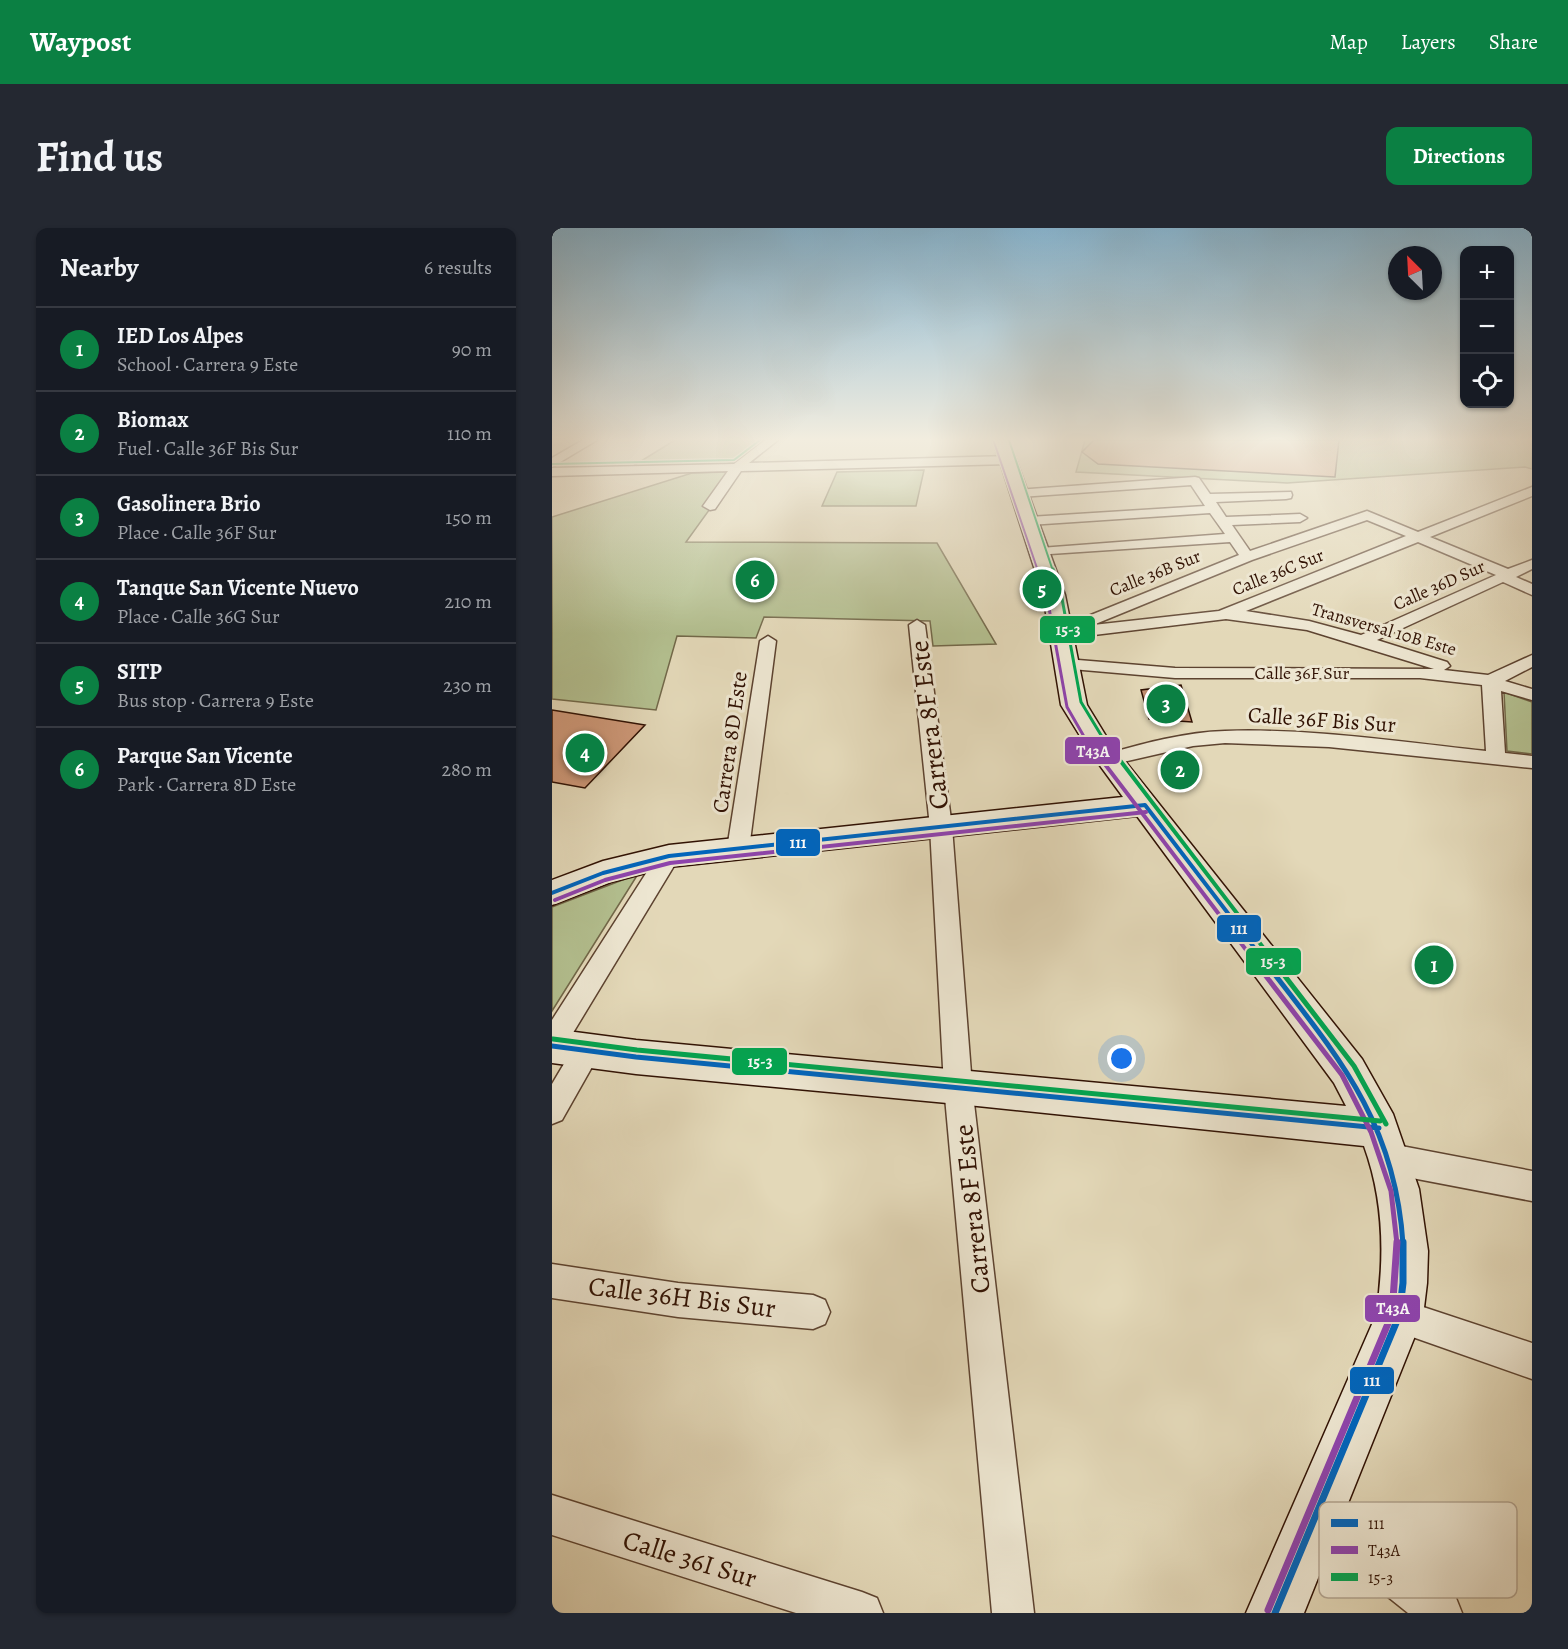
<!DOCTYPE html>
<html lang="en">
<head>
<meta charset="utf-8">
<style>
  :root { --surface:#171b24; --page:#242831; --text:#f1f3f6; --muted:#9ea1a6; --line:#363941; --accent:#0b8043 }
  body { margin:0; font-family:Alegreya,serif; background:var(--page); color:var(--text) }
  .controls { position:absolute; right:18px; top:18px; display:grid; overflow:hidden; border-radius:12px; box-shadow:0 2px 4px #0004 }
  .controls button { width:54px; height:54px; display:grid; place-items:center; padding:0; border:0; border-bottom:2px solid var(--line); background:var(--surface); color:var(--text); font:30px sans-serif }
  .compass { position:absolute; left:836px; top:18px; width:54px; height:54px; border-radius:50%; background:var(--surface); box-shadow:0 2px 4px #0004; rotate:336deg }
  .you { position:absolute; left:570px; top:831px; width:21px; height:21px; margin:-15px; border:4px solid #fff; border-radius:50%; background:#1a73e8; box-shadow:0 0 0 9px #1a73e833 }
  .badge { display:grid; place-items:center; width:39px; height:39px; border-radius:50%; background:var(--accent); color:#fff; font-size:20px; font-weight:700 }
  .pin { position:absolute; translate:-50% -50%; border:3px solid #fff; box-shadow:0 2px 6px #0006 }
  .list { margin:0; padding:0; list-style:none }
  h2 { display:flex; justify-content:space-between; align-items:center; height:78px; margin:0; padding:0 24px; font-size:26px }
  h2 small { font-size:20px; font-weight:400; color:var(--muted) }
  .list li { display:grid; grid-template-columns:39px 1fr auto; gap:18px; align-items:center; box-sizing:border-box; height:84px; padding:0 24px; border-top:2px solid var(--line) }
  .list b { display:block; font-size:22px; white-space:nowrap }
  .list p { margin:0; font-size:20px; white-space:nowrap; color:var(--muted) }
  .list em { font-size:20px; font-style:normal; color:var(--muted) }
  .icon { flex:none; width:33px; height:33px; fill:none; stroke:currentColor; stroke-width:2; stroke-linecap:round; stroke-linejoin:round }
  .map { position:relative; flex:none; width:980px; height:1385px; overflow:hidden; border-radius:12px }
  header { display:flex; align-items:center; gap:36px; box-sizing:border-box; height:84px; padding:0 30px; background:var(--accent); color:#fff }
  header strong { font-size:28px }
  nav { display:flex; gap:33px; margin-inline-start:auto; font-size:21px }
  .intro { display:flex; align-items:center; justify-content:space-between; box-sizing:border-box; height:144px; padding:0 36px }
  h1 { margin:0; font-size:42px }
  .button { padding:15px 27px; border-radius:12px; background:var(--accent); color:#fff; font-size:21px; font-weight:700 }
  main { display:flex; gap:36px; padding:0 36px }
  aside { flex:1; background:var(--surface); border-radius:12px; box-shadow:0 2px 4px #0004 }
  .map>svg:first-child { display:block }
</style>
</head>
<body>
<header>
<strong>Waypost</strong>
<nav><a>Map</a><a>Layers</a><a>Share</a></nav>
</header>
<div class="intro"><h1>Find us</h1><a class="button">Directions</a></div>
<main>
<aside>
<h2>Nearby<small>6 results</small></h2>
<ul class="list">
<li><span class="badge">1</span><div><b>IED Los Alpes</b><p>School · Carrera 9 Este</p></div><em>90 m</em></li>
<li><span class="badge">2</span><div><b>Biomax</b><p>Fuel · Calle 36F Bis Sur</p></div><em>110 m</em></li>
<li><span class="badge">3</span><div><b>Gasolinera Brio</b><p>Place · Calle 36F Sur</p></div><em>150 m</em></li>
<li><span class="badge">4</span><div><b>Tanque San Vicente Nuevo</b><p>Place · Calle 36G Sur</p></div><em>210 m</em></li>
<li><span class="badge">5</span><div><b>SITP</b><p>Bus stop · Carrera 9 Este</p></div><em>230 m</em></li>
<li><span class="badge">6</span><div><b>Parque San Vicente</b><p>Park · Carrera 8D Este</p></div><em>280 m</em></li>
</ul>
</aside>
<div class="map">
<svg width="980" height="1385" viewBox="0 0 980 1385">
  <rect width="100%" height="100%" fill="#e3d8b8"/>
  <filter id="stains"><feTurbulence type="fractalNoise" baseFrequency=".00333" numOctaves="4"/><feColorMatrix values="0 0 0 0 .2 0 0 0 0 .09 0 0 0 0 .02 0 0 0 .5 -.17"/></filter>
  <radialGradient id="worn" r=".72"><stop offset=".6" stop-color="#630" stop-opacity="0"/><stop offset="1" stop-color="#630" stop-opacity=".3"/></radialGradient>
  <path fill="#b3bf8f" stroke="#726849" stroke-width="1.5" d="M123,212H214L181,234L174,236L81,238Z
    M533,212H980V241L973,239L735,255L524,244Z
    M372,242L364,278H270L285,244Z
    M176,244L160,278L134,314L385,315L444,416L381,418L378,393L212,389L204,410L125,408L104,482L0,471V289L140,245Z
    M952,464L980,474V526L955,523Z
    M86,646L0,783V679Z"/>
  <path fill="#cd9777" stroke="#301103" stroke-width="1.5" d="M542,212H787L783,249L546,236L530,224Z
    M629,457L640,494L597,491L589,462Z
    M0,482L93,497L33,560L0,554Z"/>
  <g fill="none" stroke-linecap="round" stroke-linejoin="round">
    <defs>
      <path id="street" d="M31,212H45L0,239V230Z
        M213,212H226L197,235L457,228L463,232L457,236L189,243L163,281L158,282L151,278L176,243L0,248V240L182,236Z
        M643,249L647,250L658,266L739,264L740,267L739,270L734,271L664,274L674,289L748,286L755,290L748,294L680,297L698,323L815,283L866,304L980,259V268L878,309L956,341L980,332V341L964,349L980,356V367L951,354L825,412L895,434L898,438L892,442L936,447L980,427V439L953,453L980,461V472L949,463L953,525L980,528V540L777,519L673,515L641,518L558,537L551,535L548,531L551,527C590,516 632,504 673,503C759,500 848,514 934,523L930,457L868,450H623L508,440L505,436L508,432L514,431L623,440L882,441L755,402L674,391L509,411L503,410L501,406L503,402L524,399L522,396L524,393L687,327L678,314L483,327L481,324L488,320L673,306L658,285L477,297L470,293L477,289L653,278L639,257L468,269L463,268L462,265L463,262ZM815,292L854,308L667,383L541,397L700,332ZM866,314L944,347L809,407L757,393L694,383Z
        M365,392L373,397L400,599L420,858L482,1385H440L392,858L378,599L357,397Z
        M216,408L224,413L197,621L194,627L186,629L178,627L175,621L208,413Z
        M117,620L125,622L128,628L10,823L0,827V792L109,622Z
        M35,811L45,814L49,823L10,892L0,896V856L25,814Z
        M839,916L980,943V973L839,946L828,941L824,931L828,921Z
        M0,1036L126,1055L261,1067L273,1072L278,1084L273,1096L261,1101L126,1089L0,1070Z
        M847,1071L980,1115V1151L835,1100L830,1088L835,1076Z
        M764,1266L778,1272L904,1370L910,1385H856L750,1300L744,1286L750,1272Z
        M0,1267L310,1364L325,1370L331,1385H244L0,1307Z"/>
      <path id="secondary" d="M441,212H457L513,367L535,477L557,513L810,831L841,886L867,961L876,1023L875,1055L871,1088L752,1385H694L824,1087C833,1029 832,973 812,918L406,876L84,846L0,835V801L84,812L794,878L782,855L585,588L117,639L59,654L0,677V652L51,633L117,617L571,569L538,524L509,477L491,367Z"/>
    </defs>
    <use href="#street" stroke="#5d4330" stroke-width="3"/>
    <use href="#secondary" stroke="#301103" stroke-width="3"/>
    <use href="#street" fill="#ede6d1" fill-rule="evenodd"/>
    <use href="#secondary" fill="#ede6d1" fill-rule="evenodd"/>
    <defs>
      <path id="bus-1-far2" d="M0,665L51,645L117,628L593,577L711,731"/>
      <path id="bus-1-far1" d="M710,730C782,824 843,890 851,1016
        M0,818L84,829L827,900"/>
      <path id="bus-1" d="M723,1385L847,1088L851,1055V1014"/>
      <path id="bus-2-far4" d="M442,214L486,343"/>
      <path id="bus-2-far3" d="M486,341L495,369L515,479L534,512"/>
      <path id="bus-2-far2" d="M533,510L701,731
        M3,672L53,652L118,635L594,584"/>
      <path id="bus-2-far1" d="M700,730L790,847L819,904L839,963L845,1016"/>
      <path id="bus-2" d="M716,1382L840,1086L845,1014"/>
      <path id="bus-3-far3" d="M457,212L501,343
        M0,236L182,232L208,212"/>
      <path id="bus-3-far2" d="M501,341L509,365L529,474L552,512"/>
      <path id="bus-3-far1" d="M551,510L720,731"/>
      <path id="bus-3" d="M719,730L802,838L834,896
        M1,811L85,822L828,893"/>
    </defs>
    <use href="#bus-1-far2" stroke="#ede6d1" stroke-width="8"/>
    <use href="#bus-1-far1" stroke="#ede6d1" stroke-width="10"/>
    <use href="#bus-1" stroke="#ede6d1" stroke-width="11"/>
    <use href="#bus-2-far4" stroke="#ede6d1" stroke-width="4.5"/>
    <use href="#bus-2-far3" stroke="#ede6d1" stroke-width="6"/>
    <use href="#bus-2-far2" stroke="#ede6d1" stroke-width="8"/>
    <use href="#bus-2-far1" stroke="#ede6d1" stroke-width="10"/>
    <use href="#bus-2" stroke="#ede6d1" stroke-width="11"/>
    <use href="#bus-3-far3" stroke="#ede6d1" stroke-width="4.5"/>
    <use href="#bus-3-far2" stroke="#ede6d1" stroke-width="6"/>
    <use href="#bus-3-far1" stroke="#ede6d1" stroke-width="8"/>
    <use href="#bus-3" stroke="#ede6d1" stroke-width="10"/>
    <use href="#bus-1-far2" stroke="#0065bd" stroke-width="4"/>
    <use href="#bus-1-far1" stroke="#0065bd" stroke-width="5"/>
    <use href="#bus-1" stroke="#0065bd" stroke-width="7"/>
    <use href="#bus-2-far4" stroke="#8e44ad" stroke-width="2"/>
    <use href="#bus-2-far3" stroke="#8e44ad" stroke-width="3"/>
    <use href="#bus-2-far2" stroke="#8e44ad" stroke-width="4"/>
    <use href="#bus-2-far1" stroke="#8e44ad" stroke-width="5"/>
    <use href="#bus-2" stroke="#8e44ad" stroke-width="7"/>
    <use href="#bus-3-far3" stroke="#00a651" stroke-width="2"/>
    <use href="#bus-3-far2" stroke="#00a651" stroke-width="3"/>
    <use href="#bus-3-far1" stroke="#00a651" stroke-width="4"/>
    <use href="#bus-3" stroke="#00a651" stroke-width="5"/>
  </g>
  <linearGradient id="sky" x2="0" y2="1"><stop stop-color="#87b6d2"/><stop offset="0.52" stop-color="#f2eddf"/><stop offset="1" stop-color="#f2eddf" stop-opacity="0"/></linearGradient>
  <rect width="980" height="406" fill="url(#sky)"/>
  <g text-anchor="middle" stroke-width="6" stroke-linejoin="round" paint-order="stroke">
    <g font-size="18" fill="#301103" stroke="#ede6d1">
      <text transform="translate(726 344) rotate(-22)" y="6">Calle 36C Sur</text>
      <text transform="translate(603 345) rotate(-22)" y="6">Calle 36B Sur</text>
      <text transform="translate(887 357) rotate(-24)" y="6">Calle 36D Sur</text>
      <text transform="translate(832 401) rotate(16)" y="6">Transversal 10B Este</text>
      <text x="750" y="451">Calle 36F Sur</text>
    </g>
    <g font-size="22" fill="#301103" stroke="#ede6d1">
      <text transform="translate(770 491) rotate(4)" y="8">Calle 36F Bis Sur</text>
      <text transform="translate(177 514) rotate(-82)" y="8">Carrera 8D Este</text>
    </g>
    <g font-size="27" fill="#301103" stroke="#ede6d1">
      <text transform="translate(377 497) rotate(-97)" y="9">Carrera 8F Este</text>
      <text transform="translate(420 981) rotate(-96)" y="9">Carrera 8F Este</text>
      <text transform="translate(130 1069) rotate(7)" y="9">Calle 36H Bis Sur</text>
      <text transform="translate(138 1331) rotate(17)" y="9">Calle 36I Sur</text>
    </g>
  </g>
  <rect x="767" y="1274" width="198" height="96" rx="9" fill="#ede6d1" stroke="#b4a693" stroke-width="1.5"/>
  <rect x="779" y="1291" width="27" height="8" fill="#0065bd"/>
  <rect x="779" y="1318" width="27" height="8" fill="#8e44ad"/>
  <rect x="779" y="1345" width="27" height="8" fill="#00a651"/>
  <g font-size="16" fill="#301103">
    <text x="816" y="1301">111</text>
    <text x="816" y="1328">T43A</text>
    <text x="816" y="1355">15-3</text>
  </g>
  <g stroke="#ede6d1" stroke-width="2">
    <rect x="487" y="387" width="57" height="29" rx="6" fill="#00a651"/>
    <rect x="512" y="508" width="57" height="29" rx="6" fill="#8e44ad"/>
    <rect x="223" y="600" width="46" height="29" rx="6" fill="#0065bd"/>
    <rect x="664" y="686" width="46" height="29" rx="6" fill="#0065bd"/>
    <rect x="693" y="719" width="57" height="29" rx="6" fill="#00a651"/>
    <rect x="179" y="819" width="57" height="29" rx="6" fill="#00a651"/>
    <rect x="812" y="1066" width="57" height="29" rx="6" fill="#8e44ad"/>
    <rect x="797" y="1138" width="46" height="29" rx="6" fill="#0065bd"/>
  </g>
  <g font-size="16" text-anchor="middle" font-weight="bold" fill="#fff">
    <text x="516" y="407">15-3</text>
    <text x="541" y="529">T43A</text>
    <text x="246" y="620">111</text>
    <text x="687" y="706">111</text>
    <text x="721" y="739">15-3</text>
    <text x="208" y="839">15-3</text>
    <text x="841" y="1086">T43A</text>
    <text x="820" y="1158">111</text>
  </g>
  <rect width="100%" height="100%" filter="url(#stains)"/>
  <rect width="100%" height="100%" fill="url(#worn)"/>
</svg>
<div class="controls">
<button>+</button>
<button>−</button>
<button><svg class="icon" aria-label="locate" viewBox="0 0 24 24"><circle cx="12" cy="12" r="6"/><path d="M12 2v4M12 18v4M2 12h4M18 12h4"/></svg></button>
</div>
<svg class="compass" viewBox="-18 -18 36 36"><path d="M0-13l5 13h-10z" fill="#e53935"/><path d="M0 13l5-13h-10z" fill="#9ea1a6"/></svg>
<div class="you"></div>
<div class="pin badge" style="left:882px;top:737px">1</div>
<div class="pin badge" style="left:628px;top:542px">2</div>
<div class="pin badge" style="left:614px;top:476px">3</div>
<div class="pin badge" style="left:33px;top:525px">4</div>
<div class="pin badge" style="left:490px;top:361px">5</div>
<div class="pin badge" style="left:203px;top:352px">6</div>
</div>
</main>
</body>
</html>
